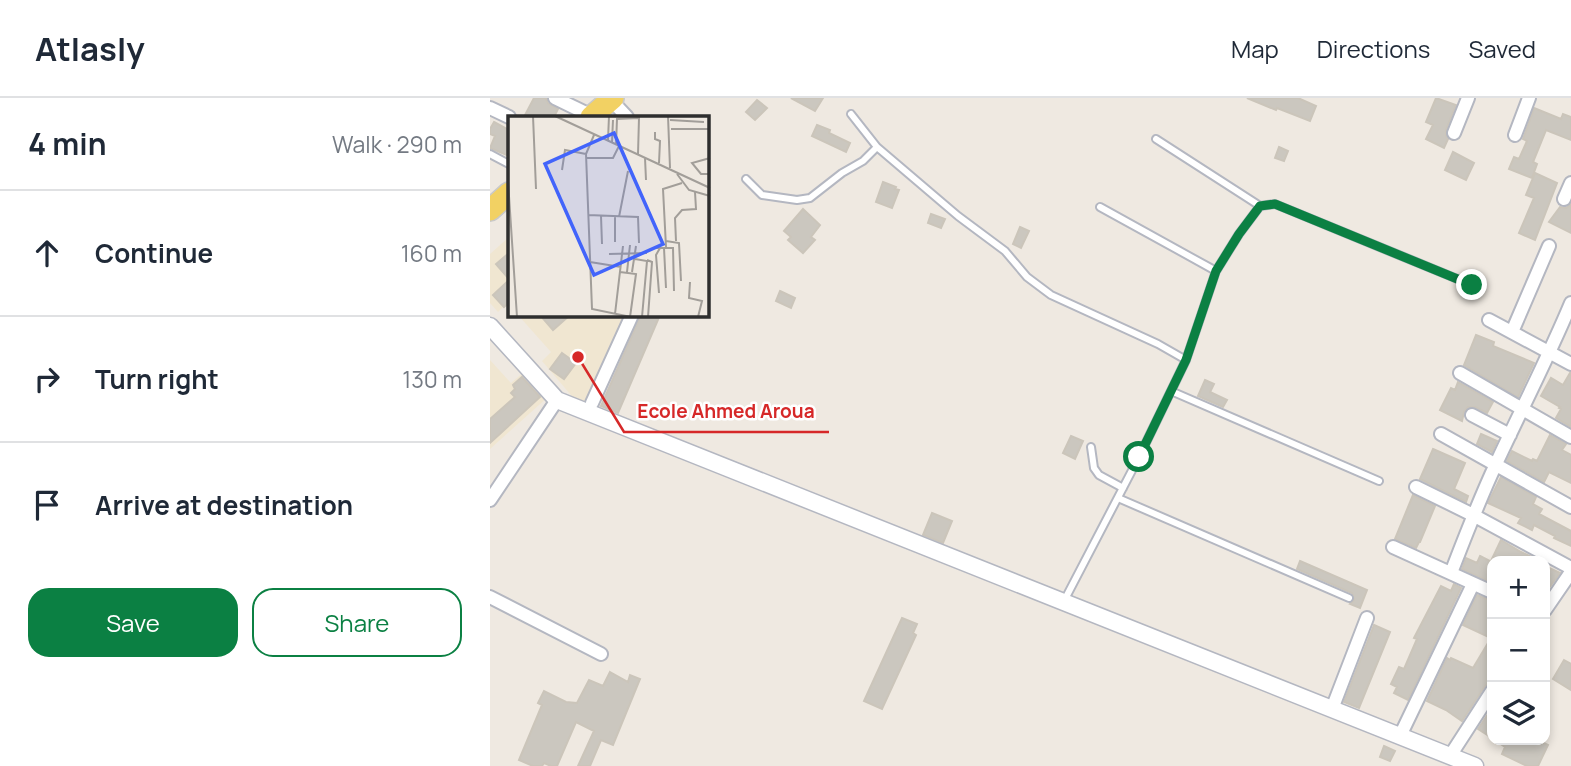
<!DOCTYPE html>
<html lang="en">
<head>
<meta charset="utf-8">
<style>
  :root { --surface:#fff; --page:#f6f6f7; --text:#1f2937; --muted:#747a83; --line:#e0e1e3; --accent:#0b8043 }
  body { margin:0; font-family:Manrope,sans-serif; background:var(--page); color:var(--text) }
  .controls { position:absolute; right:21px; bottom:21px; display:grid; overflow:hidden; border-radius:14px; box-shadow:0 4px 10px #0003 }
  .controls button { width:63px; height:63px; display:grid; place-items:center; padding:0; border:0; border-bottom:2px solid var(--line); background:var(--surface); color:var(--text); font:35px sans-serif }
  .stop { position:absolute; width:21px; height:21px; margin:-16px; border:5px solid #0b8043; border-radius:50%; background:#fff }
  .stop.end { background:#0b8043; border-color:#fff; box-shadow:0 2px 7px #0008 }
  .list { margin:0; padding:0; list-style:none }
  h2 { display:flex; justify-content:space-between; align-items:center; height:91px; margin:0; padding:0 28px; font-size:30px }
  h2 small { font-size:23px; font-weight:400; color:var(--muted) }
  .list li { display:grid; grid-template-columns:46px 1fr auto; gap:21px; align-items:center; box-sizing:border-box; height:126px; padding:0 28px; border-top:2px solid var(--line) }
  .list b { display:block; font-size:26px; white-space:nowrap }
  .list em { font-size:23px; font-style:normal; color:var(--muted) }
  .actions { display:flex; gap:14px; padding:21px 28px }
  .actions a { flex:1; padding:16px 0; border:2px solid var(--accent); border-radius:21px; text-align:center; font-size:24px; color:var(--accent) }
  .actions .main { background:var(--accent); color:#fff }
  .icon { flex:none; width:38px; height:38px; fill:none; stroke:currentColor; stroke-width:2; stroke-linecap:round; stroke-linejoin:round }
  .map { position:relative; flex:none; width:1081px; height:668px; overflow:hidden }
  header { display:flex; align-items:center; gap:42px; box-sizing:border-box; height:98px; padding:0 35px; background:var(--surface); border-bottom:2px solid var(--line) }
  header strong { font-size:33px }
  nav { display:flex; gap:38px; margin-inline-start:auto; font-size:24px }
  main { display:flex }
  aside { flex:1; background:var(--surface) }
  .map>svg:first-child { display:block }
</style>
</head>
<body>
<header>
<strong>Atlasly</strong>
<nav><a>Map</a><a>Directions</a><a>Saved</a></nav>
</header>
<main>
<aside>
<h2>4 min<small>Walk · 290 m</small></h2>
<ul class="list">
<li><svg class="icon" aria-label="ahead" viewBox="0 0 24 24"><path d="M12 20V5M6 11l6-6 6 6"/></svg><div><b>Continue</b></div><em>160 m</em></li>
<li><svg class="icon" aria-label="right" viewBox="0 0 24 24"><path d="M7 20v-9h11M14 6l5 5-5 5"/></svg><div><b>Turn right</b></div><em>130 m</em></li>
<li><svg class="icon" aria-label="arrive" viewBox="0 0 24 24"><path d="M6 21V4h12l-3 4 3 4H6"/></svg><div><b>Arrive at destination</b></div></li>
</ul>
<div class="actions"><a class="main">Save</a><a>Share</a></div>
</aside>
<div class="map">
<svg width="1081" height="668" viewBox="0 0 1081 668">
  <rect width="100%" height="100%" fill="#efe9e1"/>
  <path fill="#f0e6d1" d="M19,139V207L17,205L8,214L0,205V156Z
    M28,217H137L99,305L86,303L52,263L61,254Z
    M0,262L21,285L35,273L58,299L0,351Z"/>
  <path fill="#cbc7bf" stroke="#cbc5ba" stroke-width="2" d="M44,0H56L58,5L68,11L64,19H34Z
    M301,0H333L325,13Z
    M757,0H808L826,8L820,23L787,10L786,12Z
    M946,0L966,7L956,32V37L958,41L954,50L936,41L943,27L936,24Z
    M267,2L277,10L265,22L256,14Z
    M1044,10L1071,21L1073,16L1081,19V42L1056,32L1043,64L1047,66L1042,80L1019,71L1024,59L1029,61L1037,43L1033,41Z
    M4,24L19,32V58L0,50L5,38L0,36V31Z
    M327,27L340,32L339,35L360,45L356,54L322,38Z
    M789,49L798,53L794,63L785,60Z
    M963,54L984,65L976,82L955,72Z
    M1045,75L1067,85L1045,142L1029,135L1044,100L1036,97Z
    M393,84L406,89L405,91L409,92L402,110L386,104Z
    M1081,106V135L1059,124L1070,109L1076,110Z
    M313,111L330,127L321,139L325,142L313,155L298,142L301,139L294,133Z
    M441,116L455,121L451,130L438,125Z
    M530,129L539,133L531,150L523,146Z
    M19,155V181L6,166Z
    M19,182V204L14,209L3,197Z
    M290,193L305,200L301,210L286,203Z
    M50,217H80L63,232Z
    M151,217H170L128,315L111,308Z
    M986,237L1004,244L1003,248L1044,265L1028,299L974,267Z
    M72,255L86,265L74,281L60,271Z
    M1080,275H1081V329L1066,320L1071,311L1069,310L1070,309L1051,298L1061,280L1073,287Z
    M32,279L50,299L0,345V321L25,299L21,295L25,291L23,287Z
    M715,282L724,286L720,294L737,302L733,309L708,298Z
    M968,284L1003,304L997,315L985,309H978L974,314L972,323L950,312L961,290L965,292Z
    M991,336L1007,343L1002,354L987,346Z
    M1060,337L1076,346L1072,352L1081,357V385L1059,374L1054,384L1017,363L1022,353L1042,363L1043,361L1047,363Z
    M581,338L593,343L585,361L573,355Z
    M943,351L975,365L964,391L978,398L976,404L930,381Z
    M1011,379L1046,399L1043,406L1052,411L1049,416L1081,433V448L1064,440L1065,438L1044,427L1042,432L1028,425L1031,420L998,405Z
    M923,397L945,408L930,444H929L926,450L905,441Z
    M442,415L462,423L453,445L433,437Z
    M1011,442L1031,454L1050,463H1001Z
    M990,458L1002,464V485L972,471L976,460L987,465Z
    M810,463L877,492L870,510L860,506L864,502L862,495L807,471Z
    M1055,468L1070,475L1056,494H1055Z
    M964,486L971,490L918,602L904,595L907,589L901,586L909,569L914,571L927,541L924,540L951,488L961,493Z
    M987,497L1002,503V582L995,588L972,623L956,612L937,603L957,560L960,562L961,560L983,570L1001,540L973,527Z
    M412,520L427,526L423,535L426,537L392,611L374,603Z
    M884,527L900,534L869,610L854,604Z
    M1074,562L1081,566V592L1063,581Z
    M120,574L138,584L140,577L150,581L123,647L111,642L100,668H88L104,633L86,624L67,668H61L54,665L52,668H43L29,662L52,607L48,605L54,593L76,604L87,605L99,582L113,588Z
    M1000,613L1002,614V640L988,631Z
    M1005,642H1048L1058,647L1048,668H1037L1012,656L1015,649Z
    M894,648L905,653L900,663L890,659Z"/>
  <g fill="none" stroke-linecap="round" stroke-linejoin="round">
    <defs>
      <path id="service" d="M361,16L387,49L468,118L515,153L537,179L561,197L668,246L696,262
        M666,41L770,108
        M0,56L19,66
        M256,81L272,97L307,102L320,100L352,75L373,63L387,49
        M610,109L726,173
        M681,293L889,383
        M601,349L604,370L609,377L633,390
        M628,400L859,500
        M574,503L649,359L696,262L726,173L749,136L770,108L785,106L982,187"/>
      <path id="minor" d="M65,0L102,18
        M121,2L137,19
        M0,10L19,19
        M964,35L978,0
        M1025,37L1039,0
        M1074,101L1081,85
        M999,222L1081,266
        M1022,234L1059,148
        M970,275L1081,339
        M102,305L142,217
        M982,317L1020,337
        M951,336L1081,409
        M926,389L983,417L1081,470
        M0,402L67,302
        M903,449L1002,494
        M961,475C975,439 989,402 1006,366C1031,312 1058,260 1081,205
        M0,499L111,556
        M1055,512L1081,474
        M842,611L877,520
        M910,638L983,486
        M960,658L1002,593"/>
      <path id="tertiary" d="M0,228L67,302L985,668"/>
      <path id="primary" d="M101,19L123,0
        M0,112L19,95"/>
    </defs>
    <use href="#service" stroke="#b4b7c1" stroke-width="10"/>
    <use href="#minor" stroke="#b4b7c1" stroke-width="16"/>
    <use href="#tertiary" stroke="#b4b7c1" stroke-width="19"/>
    <use href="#primary" stroke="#c9c9c9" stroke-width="24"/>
    <use href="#service" stroke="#fff" stroke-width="6"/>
    <use href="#minor" stroke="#fff" stroke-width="12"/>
    <use href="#tertiary" stroke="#fff" stroke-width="16"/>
    <use href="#primary" stroke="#f2d163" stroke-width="21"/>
  </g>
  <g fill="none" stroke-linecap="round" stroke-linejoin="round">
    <path stroke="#0b8043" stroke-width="9" d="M649,359L696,262L726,173L749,136L770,108L785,106L982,187"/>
  </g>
  <g transform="translate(18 18)">
    <rect width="201" height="201" fill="#efe9e1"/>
    <path fill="none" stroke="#a29e99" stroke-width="2" d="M25,0L28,73M47,0L202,72M160,0L162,52M162,4L196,6M163,13H202M147,16V23L152,25L151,47M86,19L78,38L84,193L123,201M100,24L101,0M104,26L105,4M108,29L109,3L131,2L130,38M79,42H105L111,30M137,42L138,64M202,42L184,47L193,58H202M54,54L57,34L78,38M169,58L181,74L202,80M0,65L9,201M80,99L130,101L131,127M93,100L94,128M107,101V126M111,101L120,55M158,125L171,127L173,165M168,125L167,102L174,94L188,93L187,76M158,131L155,73L174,67M144,132H165L166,175M156,132L158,172M101,138L139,137M127,143L139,145L134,201M139,144L144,146L140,201M82,146L113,151M112,156L128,158L122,201M119,156L122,129M124,156L128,130M182,166L181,182L194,185L190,201M151,177L148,139L152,132M107,198L115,130"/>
    <path fill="#4264fb" fill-opacity="0.15" stroke="#4264fb" stroke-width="3.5" d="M106,17L155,128L86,159L37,48Z"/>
    <rect width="201" height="201" fill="none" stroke="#2e2e2e" stroke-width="3.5"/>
  </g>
  <path fill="none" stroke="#d62828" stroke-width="2.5" d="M88 259L134 334H339"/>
  <circle fill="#d62828" stroke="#fff" stroke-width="2.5" cx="88" cy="259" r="7"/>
  <g font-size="19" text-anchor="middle" font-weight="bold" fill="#d62828" stroke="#fff" stroke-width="5" stroke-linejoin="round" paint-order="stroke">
    <text x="236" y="320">Ecole Ahmed Aroua</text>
  </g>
</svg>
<div class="controls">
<button>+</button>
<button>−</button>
<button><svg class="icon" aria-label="layers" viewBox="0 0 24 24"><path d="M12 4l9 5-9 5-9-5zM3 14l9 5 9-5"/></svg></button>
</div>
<div class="stop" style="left:649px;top:359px"></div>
<div class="stop end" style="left:982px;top:187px"></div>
</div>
</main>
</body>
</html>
